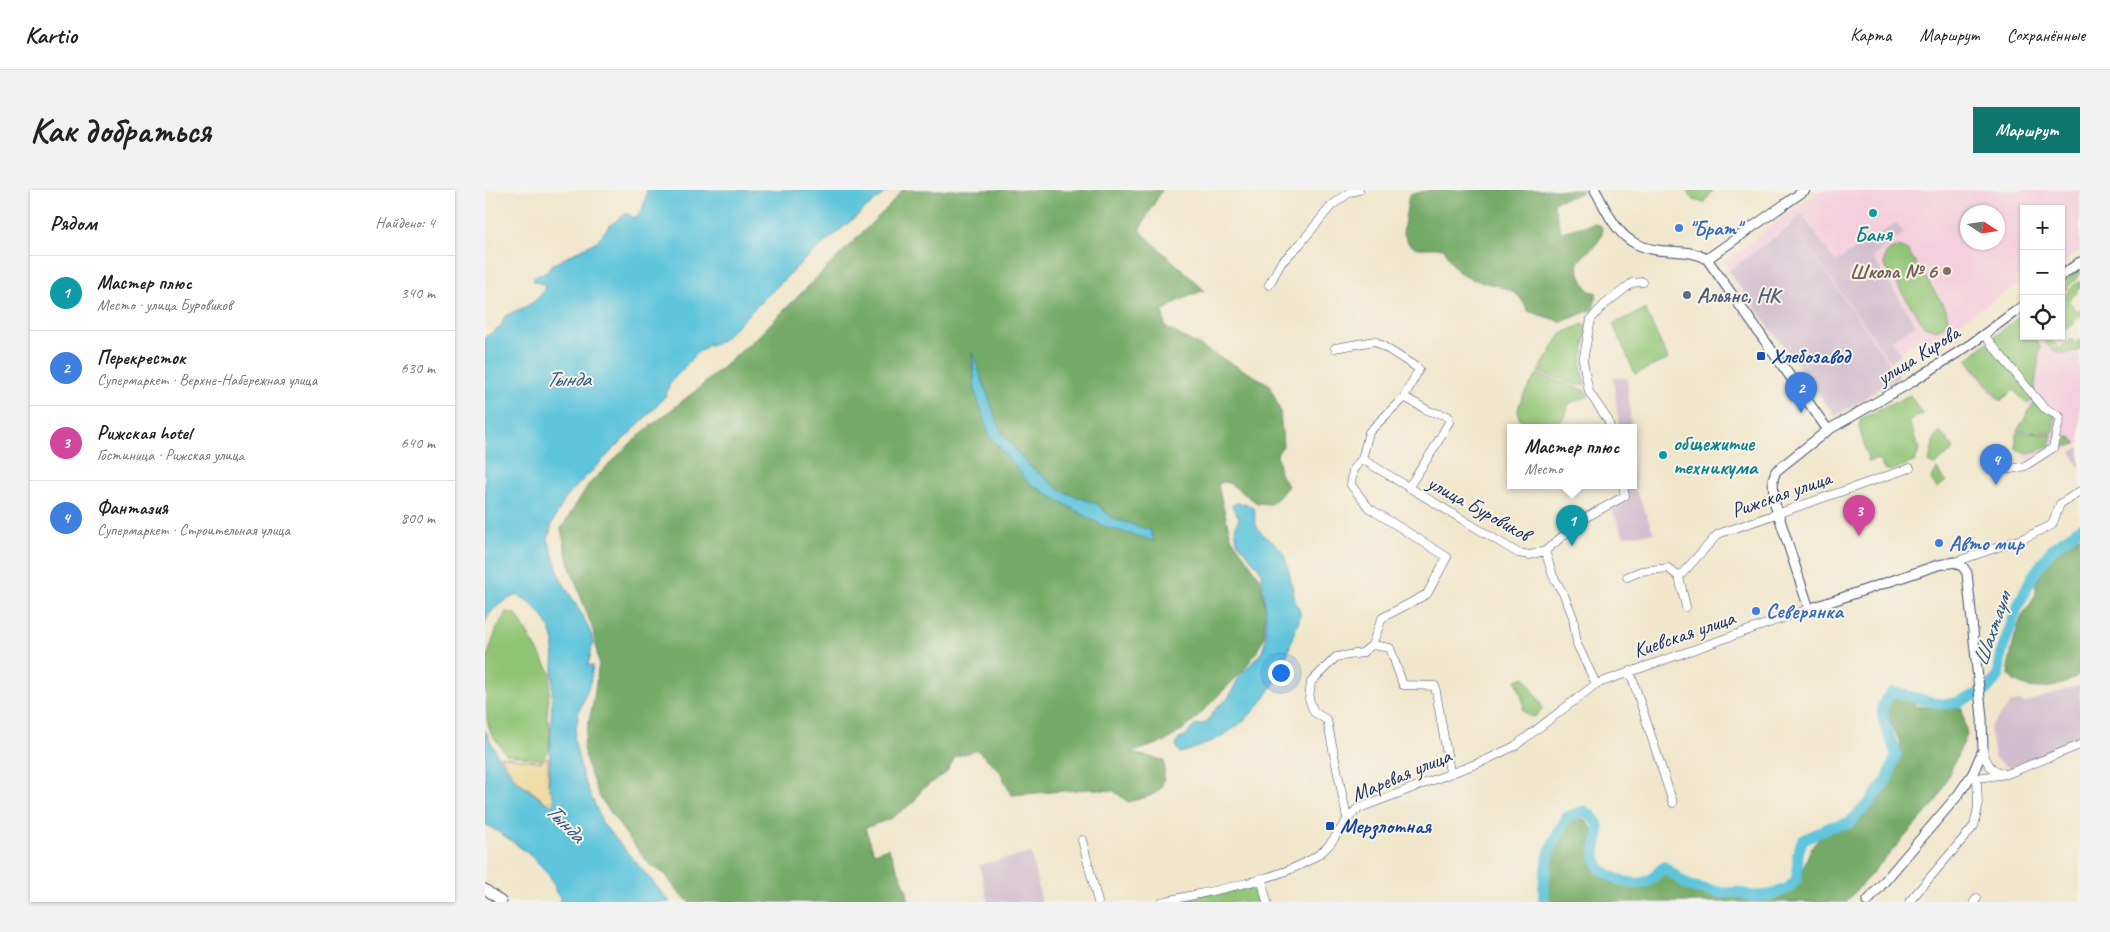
<!DOCTYPE html>
<html lang="ru">
<head>
<meta charset="utf-8">
<style>
  :root { --surface:#fff; --page:#f2f2f2; --text:#222; --muted:#767676; --line:#e0e0e0; --accent:#0f766e }
  body { margin:0; font-family:Caveat,sans-serif; background:var(--page); color:var(--text) }
  .controls { position:absolute; right:15px; top:15px; display:grid; overflow:hidden; border-radius:0px; box-shadow:0 1px 4px #0004 }
  .controls button { width:45px; height:45px; display:grid; place-items:center; padding:0; border:0; border-bottom:1px solid var(--line); background:var(--surface); color:var(--text); font:25px sans-serif }
  .compass { position:absolute; left:1475px; top:15px; width:45px; height:45px; border-radius:50%; background:var(--surface); box-shadow:0 1px 4px #0004; rotate:102deg }
  .you { position:absolute; left:795px; top:482px; width:18px; height:18px; margin:-12px; border:4px solid #fff; border-radius:50%; background:#1a73e8; box-shadow:0 0 0 8px #1a73e833 }
  .badge { display:grid; place-items:center; width:32px; height:32px; border-radius:50%; background:var(--accent); color:#fff; font-size:16px; font-weight:700 }
  .pin { position:absolute; translate:-50% -41px; filter:drop-shadow(0 1px 2px #0008) }
  .pin::after { content:''; position:absolute; top:26px; width:18px; height:15px; background:inherit; clip-path:polygon(0 0,100% 0,50% 100%) }
  .popup { position:absolute; left:1022px; top:234px; width:130px; height:65px; box-sizing:border-box; display:grid; place-content:center; border-radius:0px; background:var(--surface); filter:drop-shadow(0 1px 4px #0005); font-size:16px; white-space:nowrap; color:var(--muted) }
  .popup b { font-size:19px; color:var(--text) }
  .popup::after { content:''; position:absolute; left:50%; top:100%; margin-left:-10px; border:10px solid transparent; border-top-color:var(--surface) }
  .list { margin:0; padding:0; list-style:none }
  h2 { display:flex; justify-content:space-between; align-items:center; height:65px; margin:0; padding:0 20px; font-size:21px }
  h2 small { font-size:16px; font-weight:400; color:var(--muted) }
  .list li { display:grid; grid-template-columns:32px 1fr auto; gap:15px; align-items:center; box-sizing:border-box; height:75px; padding:0 20px; border-top:1px solid var(--line) }
  .list b { display:block; font-size:19px; white-space:nowrap }
  .list p { margin:0; font-size:16px; white-space:nowrap; color:var(--muted) }
  .list em { font-size:16px; font-style:normal; color:var(--muted) }
  .icon { flex:none; width:28px; height:28px; fill:none; stroke:currentColor; stroke-width:2; stroke-linecap:round; stroke-linejoin:round }
  .map { position:relative; flex:none; width:1595px; height:712px; overflow:hidden; border-radius:0px }
  header { display:flex; align-items:center; gap:30px; box-sizing:border-box; height:70px; padding:0 25px; background:var(--surface); border-bottom:1px solid var(--line) }
  header strong { font-size:24px }
  nav { display:flex; gap:28px; margin-inline-start:auto; font-size:18px }
  .intro { display:flex; align-items:center; justify-content:space-between; box-sizing:border-box; height:120px; padding:0 30px }
  h1 { margin:0; font-size:35px }
  .button { padding:12px 22px; border-radius:0px; background:var(--accent); color:#fff; font-size:18px; font-weight:700 }
  main { display:flex; gap:30px; padding:0 30px }
  aside { flex:1; background:var(--surface); border-radius:0px; box-shadow:0 1px 4px #0004 }
  .map>svg:first-child { display:block }
</style>
</head>
<body>
<header>
<strong>Kartio</strong>
<nav><a>Карта</a><a>Маршрут</a><a>Сохранённые</a></nav>
</header>
<div class="intro"><h1>Как добраться</h1><a class="button">Маршрут</a></div>
<main>
<aside>
<h2>Рядом<small>Найдено: 4</small></h2>
<ul class="list">
<li><span class="badge" style="background:#0f9aa8">1</span><div><b>Мастер плюс</b><p>Место · улица Буровиков</p></div><em>340 m</em></li>
<li><span class="badge" style="background:#3f7fe0">2</span><div><b>Перекресток</b><p>Супермаркет · Верхне-Набережная улица</p></div><em>630 m</em></li>
<li><span class="badge" style="background:#d1479c">3</span><div><b>Рижская hotel</b><p>Гостиница · Рижская улица</p></div><em>640 m</em></li>
<li><span class="badge" style="background:#3f7fe0">4</span><div><b>Фантазия</b><p>Супермаркет · Строительная улица</p></div><em>800 m</em></li>
</ul>
</aside>
<div class="map">
<svg width="1595" height="712" viewBox="0 0 1595 712">
  <rect width="100%" height="100%" fill="#f7f3e8"/>
  <filter id="ink" filterUnits="userSpaceOnUse"><feTurbulence type="fractalNoise" baseFrequency=".02" numOctaves="2"/><feDisplacementMap in="SourceGraphic" scale="10" xChannelSelector="R" yChannelSelector="G"/><feConvolveMatrix kernelMatrix="1 2 1 2 8 2 1 2 1" color-interpolation-filters="sRGB"/></filter>
  <filter id="wash" filterUnits="userSpaceOnUse"><feTurbulence type="fractalNoise" baseFrequency=".0096" numOctaves="4" result="noise"/><feDisplacementMap in="SourceGraphic" scale="20" xChannelSelector="R" yChannelSelector="G"/><feGaussianBlur stdDeviation="1.12" result="paint"/><feColorMatrix in="noise" values="0 0 0 0 0 0 0 0 0 0 0 0 0 0 0 0 0 1.4 0 .05"/><feComposite in="paint" operator="in"/></filter>
  <g filter="url(#wash)">
    <rect width="100%" height="100%" fill="#f0e6cb"/>
    <path fill="#f4cfdd" fill-rule="evenodd" d="M1335,0H1595V60L1576,74V19H1539V99L1530,85L1528,86L1533,95L1443,152L1439,146L1340,213L1239,72ZM1482,22H1512V52H1482Z
      M1539,128V146H1562L1575,162L1584,164L1595,160V253L1545,277L1538,266L1544,212L1529,196L1511,210L1483,176L1503,156Z"/>
    <path fill="#d0bdcd" d="M1317,24L1350,72L1411,33L1419,43L1387,67L1431,135L1407,150L1416,164L1406,172L1306,33Z
      M1307,35L1414,187L1350,226L1243,81Z
      M1128,188H1142L1146,237H1134Z
      M1595,257V279L1586,262Z
      M1148,269L1151,301L1169,343L1139,346L1127,320L1141,310L1140,295H1148Z
      M1595,495V547L1525,578L1510,569L1505,537L1526,513L1534,511L1539,513Z
      M546,663L557,712H503L494,675Z"/>
    <path fill="#90c475" stroke="#567a6a" d="M1202,0H1228L1219,13L1209,10Z
      M1413,57L1423,61L1461,119L1463,129L1458,137L1451,140L1439,136L1399,75C1399,64 1402,60 1413,57Z
      M1595,79V85L1576,104V94Z
      M1595,91V97L1591,101L1592,103L1583,110L1591,121L1595,119V128L1594,127L1589,131L1590,133L1582,139L1576,135C1576,114 1576,103 1595,91Z
      M1160,119L1183,169L1150,184L1128,134Z
      M1534,127L1539,132V146H1549L1555,157L1549,203L1506,149Z
      M1098,134L1102,137L1096,175L1100,195H1092L1053,182L1076,144Z
      M1557,146H1566L1565,148L1574,159L1587,149L1590,152L1595,149V160C1579,167 1564,163 1557,146Z
      M1502,152L1549,208L1542,214L1529,200L1515,211L1482,170Z
      M1052,184L1099,200L1104,206L1085,213C1082,218 1080,227 1077,230C1066,240 1033,240 1033,222C1033,210 1046,194 1052,184Z
      M1425,205L1437,224L1424,231L1434,260L1430,271L1406,281L1398,278L1393,269L1384,272L1374,238L1375,229Z
      M1550,211L1570,226L1568,242L1532,241Z
      M1455,241L1469,259L1450,275L1444,273L1449,248Z
      M1531,243L1567,244L1564,257C1553,260 1539,268 1531,258Z
      M1572,244L1587,248L1588,251L1591,252V254L1572,258L1571,257Z
      M1452,279L1461,291L1452,298L1446,289Z
      M21,422L31,424L66,483L62,526L65,539L64,560L57,570L21,564L6,543L2,530L0,473L12,438Z
      M1040,487L1056,514L1057,519L1050,527L1042,525L1038,520L1039,514L1031,490Z
      M769,693L773,712H689Z"/>
    <path fill="#74aa66" stroke="#486c62" fill-rule="evenodd" d="M417,0H677L654,40L719,100L693,111L678,121L680,137L784,194L795,220L798,256L792,264L795,284L803,296L793,308L785,314L772,313L744,293L737,292L733,296L746,347L775,388L780,419L779,447L771,463L757,482L705,534L683,550L646,563L679,570C680,605 675,603 643,612L629,601L605,599L526,605L515,581L492,560L470,567L461,583L437,599L429,612L405,629L380,638L389,663L403,658L421,698L424,712H204L191,700L181,685L164,674L145,650L114,606L103,578L98,558L108,513L114,473L108,440L83,372L76,339L103,295L154,245L214,198L271,148L406,14ZM487,165L515,240L540,272L576,301L612,314L627,328L665,340L618,336L544,293L490,201Z
      M945,0H1099L1094,4L1068,12L1076,42L1109,33L1116,36C1122,50 1101,62 1093,72L1094,84L1103,100L1112,103L1108,119L1077,132L1043,121C1030,94 1017,99 991,90C987,89 980,87 976,84C968,78 963,67 959,58H932L924,54L918,42L924,5Z
      M1595,346V483C1578,500 1539,505 1523,485L1525,482L1523,478C1527,461 1530,439 1538,424C1543,415 1555,406 1550,395C1559,373 1574,356 1595,346Z
      M1415,507H1424L1431,516L1456,519L1477,518L1482,545L1451,612L1361,712H1063C1063,684 1066,646 1089,627L1101,630L1108,640C1106,651 1104,664 1107,676C1111,691 1141,698 1155,696C1165,695 1172,690 1179,683L1206,701L1240,708L1252,706L1271,710L1294,706L1312,697C1319,679 1322,658 1337,646C1345,639 1352,640 1361,638C1380,633 1407,594 1412,577C1413,571 1416,561 1415,554C1415,550 1411,545 1409,541C1404,532 1402,521 1404,511Z"/>
    <path fill="#eeda9e" stroke="#84847e" d="M15,566L56,572L63,567V595L70,609L62,613L31,589Z"/>
    <path fill="#5fc5dc" stroke="#3d7a9d" d="M162,0H403L319,70L235,152L222,156L211,164L185,193L181,205L170,218L82,306L67,333L63,349L75,388L99,428L107,446L108,453L103,475L108,476L105,493L94,521L89,549L98,587L118,634L185,712H75V706L71,703C69,677 21,646 0,634V540L12,565L30,590L62,614L67,615L70,611L64,595L69,451C64,431 50,413 32,405C19,410 5,419 0,433V147L16,137L20,126C35,118 56,114 60,95L49,91L48,89L53,84L61,83L67,75L112,51L125,35L142,23L148,28C159,24 160,11 162,0Z
      M487,162L515,240L540,272L576,301L612,314L627,328L665,340L669,351L618,336L544,293L505,246L490,201Z
      M750,313L762,314L770,320C766,348 791,347 799,365C805,380 806,395 810,410C811,414 815,419 815,424C815,433 809,440 807,449C791,508 755,547 695,563L691,556L694,548L701,546L710,535L721,533L733,516L743,509L754,487L777,462L781,448V420L776,381L752,351L750,339L754,328L747,316Z"/>
    <g fill="none" stroke-linecap="round" stroke-linejoin="round">
      <path stroke="#5fc5dc" stroke-width="11" d="M1059,712C1058,692 1060,670 1069,651C1073,643 1078,635 1082,627L1099,621C1127,638 1106,651 1111,669C1114,685 1141,695 1157,693C1167,692 1171,683 1179,677L1204,696L1238,703L1253,702L1267,706L1285,705L1304,698L1312,688L1313,663L1317,651L1345,637L1364,633L1385,612L1403,588L1411,564C1404,542 1386,518 1408,502L1455,514L1470,513L1500,501L1513,487L1517,461L1532,418L1547,387L1567,359L1595,338"/>
    </g>
  </g>
  <g filter="url(#ink)">
    <g fill="none" stroke-linecap="round" stroke-linejoin="round">
      <defs>
        <path id="minor" d="M784,95L796,73L815,54L846,16L865,2L874,0
          M1499,145L1559,218L1575,227L1568,258L1540,276L1526,279L1501,271
          M850,158L890,151L934,179L919,207L884,242L877,269L1033,363L1045,365L1060,361L1098,329L1140,306L1138,295
          M919,207L944,221L963,226L964,232L948,260L923,298
          M1125,237L1123,230L1104,202L1098,171L1106,129L1119,115L1147,93L1158,92
          M877,269L868,279L866,295L884,318L962,367L942,404L897,428L887,455L905,458L918,495L950,496L965,582
          M1060,361L1068,386L1079,405L1088,427L1092,454L1111,494
          M1470,372L1539,348L1567,335L1575,314L1595,301
          M1142,387L1156,381L1183,378L1194,387
          M1201,417L1194,387L1233,344L1425,278
          M1145,481L1188,613
          M1498,560C1501,572 1505,581 1518,583
          M862,628L842,530L829,522L824,509L826,492L851,467L877,463L887,455
          M597,650L613,712
          M776,688L782,712
          M677,712C722,701 803,690 838,661C850,651 859,631 872,619L1001,570L1030,556L1111,494L1324,419
          M1424,712L1489,636L1493,617L1492,588L1522,584L1595,555
          M1489,712L1492,708"/>
        <path id="tertiary" d="M1110,0C1130,36 1138,60 1184,61C1198,62 1210,62 1222,69L1343,240
          M1222,69L1320,0
          M1576,86L1595,72
          M0,699L17,712
          M1382,712L1473,605L1488,583L1498,560L1497,528L1482,383L1478,377L1470,372L1453,375L1324,419L1289,311L1288,289L1291,281L1343,240L1425,193L1486,154L1539,115"/>
      </defs>
      <use href="#minor" stroke="#3b4a6e" stroke-width="9"/>
      <use href="#tertiary" stroke="#3b4a6e" stroke-width="11"/>
      <use href="#minor" stroke="#fff" stroke-width="8"/>
      <use href="#tertiary" stroke="#fff" stroke-width="9"/>
    </g>
  </g>
  <g fill="#0f9aa8" stroke="#f7f3e8" stroke-width="2">
    <circle cx="1388" cy="23" r="5"/>
    <circle cx="1178" cy="265" r="5"/>
  </g>
  <g fill="#3f7fe0" stroke="#f7f3e8" stroke-width="2">
    <circle cx="1194" cy="38" r="5"/>
    <circle cx="1454" cy="353" r="5"/>
    <circle cx="1271" cy="421" r="5"/>
  </g>
  <circle fill="#8d6e63" stroke="#f7f3e8" stroke-width="2" cx="1462" cy="81" r="5"/>
  <circle fill="#5c6f8a" stroke="#f7f3e8" stroke-width="2" cx="1202" cy="105" r="5"/>
  <g fill="#1a4fb4" stroke="#f7f3e8" stroke-width="2">
    <rect x="1271" y="161" width="10" height="10" rx="2.5"/>
    <rect x="840" y="631" width="10" height="10" rx="2.5"/>
  </g>
  <g text-anchor="middle" stroke-width="4" stroke-linejoin="round" paint-order="stroke">
    <g font-size="21" font-weight="bold" fill="#366cbe" stroke="#f7f3e8" text-anchor="start">
      <text x="1204" y="45">"Брат"</text>
      <text x="1464" y="360">Авто мир</text>
      <text x="1281" y="428">Северянка</text>
    </g>
    <g font-size="21" font-weight="bold" fill="#0d838f" stroke="#f7f3e8">
      <text x="1388" y="51">Баня</text>
      <text x="1188" y="260" text-anchor="start">общежитие<tspan x="1188" dy="24">техникума</tspan></text>
    </g>
    <g font-size="21" font-weight="bold" fill="#785e54" stroke="#f7f3e8" text-anchor="end">
      <text x="1452" y="88">Школа № 6</text>
    </g>
    <g font-size="21" font-weight="bold" fill="#4e5e75" stroke="#f7f3e8" text-anchor="start">
      <text x="1212" y="112">Альянс, НК</text>
    </g>
    <g font-size="21" fill="#1b2f5e" stroke="#f7f3e8">
      <text transform="translate(1433 165) rotate(-32)" y="7">улица Кирова</text>
      <text transform="translate(1296 304) rotate(-19)" y="7">Рижская улица</text>
      <text transform="translate(994 318) rotate(29)" y="7">улица Буровиков</text>
      <text transform="translate(1199 444) rotate(-19)" y="7">Киевская улица</text>
      <text transform="translate(916 585) rotate(-23)" y="7">Маревая улица</text>
    </g>
    <g font-size="21" font-weight="bold" fill="#164399" stroke="#f7f3e8" text-anchor="start">
      <text x="1286" y="173">Хлебозавод</text>
      <text x="855" y="643">Мерзлотная</text>
    </g>
    <g font-size="22" font-style="italic" fill="#2c547e" stroke="#f7f3e8">
      <text x="83" y="196">Тында</text>
      <text transform="translate(1506 439) rotate(-71)" y="8">Шахтаум</text>
      <text transform="translate(81 632) rotate(45)" y="8">Тында</text>
    </g>
  </g>
</svg>
<div class="controls">
<button>+</button>
<button>−</button>
<button><svg class="icon" aria-label="locate" viewBox="0 0 24 24"><circle cx="12" cy="12" r="6"/><path d="M12 2v4M12 18v4M2 12h4M18 12h4"/></svg></button>
</div>
<svg class="compass" viewBox="-18 -18 36 36"><path d="M0-13l5 13h-10z" fill="#e53935"/><path d="M0 13l5-13h-10z" fill="#767676"/></svg>
<div class="you"></div>
<div class="pin badge" style="left:1087px;top:356px;background:#0f9aa8">1</div>
<div class="popup"><b>Мастер плюс</b>Место</div>
<div class="pin badge" style="left:1316px;top:223px;background:#3f7fe0">2</div>
<div class="pin badge" style="left:1374px;top:346px;background:#d1479c">3</div>
<div class="pin badge" style="left:1511px;top:295px;background:#3f7fe0">4</div>
</div>
</main>
</body>
</html>
